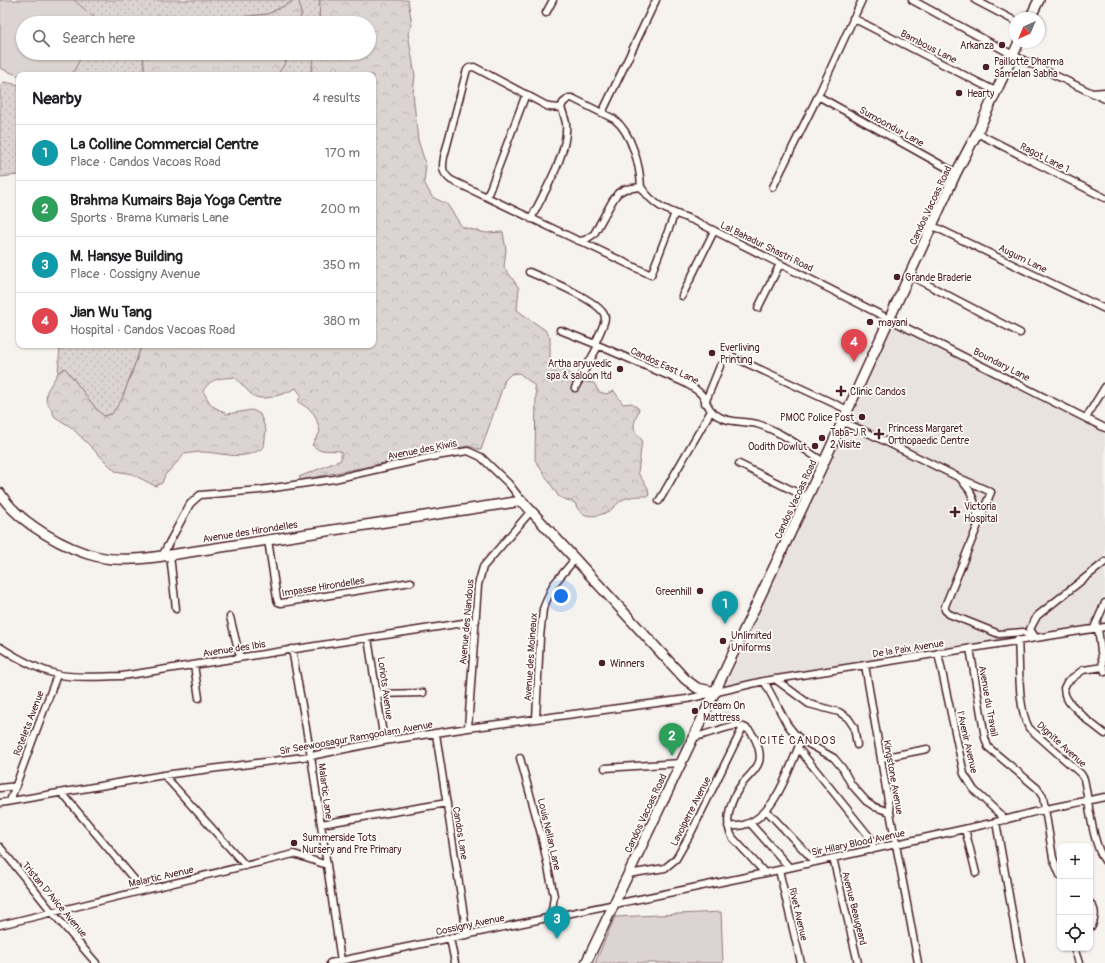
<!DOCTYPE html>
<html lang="en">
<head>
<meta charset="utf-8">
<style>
  :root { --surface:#fff; --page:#f6f6f6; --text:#202124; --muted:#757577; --line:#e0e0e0; --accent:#4a1f2b }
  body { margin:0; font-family:Pangolin,sans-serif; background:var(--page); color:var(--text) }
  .controls { position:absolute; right:12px; bottom:12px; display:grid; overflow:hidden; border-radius:8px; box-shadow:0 1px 3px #0004 }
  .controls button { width:36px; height:36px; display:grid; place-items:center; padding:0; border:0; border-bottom:1px solid var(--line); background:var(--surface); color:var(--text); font:20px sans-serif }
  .compass { position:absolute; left:1009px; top:12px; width:36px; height:36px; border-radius:50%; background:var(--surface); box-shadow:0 1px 3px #0004; rotate:224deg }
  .you { position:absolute; left:561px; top:596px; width:14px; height:14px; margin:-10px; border:3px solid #fff; border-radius:50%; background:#1a73e8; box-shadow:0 0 0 6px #1a73e833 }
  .badge { display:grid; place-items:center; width:26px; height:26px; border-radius:50%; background:var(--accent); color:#fff; font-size:13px; font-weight:700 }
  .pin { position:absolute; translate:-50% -33px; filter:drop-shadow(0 1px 2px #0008) }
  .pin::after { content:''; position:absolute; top:21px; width:14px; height:12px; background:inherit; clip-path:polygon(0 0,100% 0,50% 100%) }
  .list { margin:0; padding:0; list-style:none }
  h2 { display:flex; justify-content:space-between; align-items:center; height:52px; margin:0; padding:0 16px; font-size:17px }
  h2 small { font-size:13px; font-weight:400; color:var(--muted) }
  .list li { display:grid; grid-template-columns:26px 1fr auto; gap:12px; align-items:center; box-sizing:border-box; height:56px; padding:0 16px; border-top:1px solid var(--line) }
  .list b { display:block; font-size:15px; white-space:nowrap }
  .list p { margin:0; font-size:13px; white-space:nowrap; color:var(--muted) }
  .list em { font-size:13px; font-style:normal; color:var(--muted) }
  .icon { flex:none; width:22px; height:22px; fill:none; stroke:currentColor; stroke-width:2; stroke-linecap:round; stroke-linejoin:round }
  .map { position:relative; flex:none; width:1105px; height:963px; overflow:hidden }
  .search { position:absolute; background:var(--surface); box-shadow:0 1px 3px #0004; left:16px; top:16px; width:360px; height:44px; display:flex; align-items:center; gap:10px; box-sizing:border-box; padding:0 14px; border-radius:22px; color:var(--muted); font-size:15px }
  .panel { position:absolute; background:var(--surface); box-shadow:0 1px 3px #0004; left:16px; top:72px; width:360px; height:276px; border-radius:8px }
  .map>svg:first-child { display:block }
</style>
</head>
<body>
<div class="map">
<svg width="1105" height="963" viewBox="0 0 1105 963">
  <defs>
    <pattern id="grass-dots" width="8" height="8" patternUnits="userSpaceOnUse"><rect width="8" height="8" fill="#dcd4d2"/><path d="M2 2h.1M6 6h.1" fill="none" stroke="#beb6b4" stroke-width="1.8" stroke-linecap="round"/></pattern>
    <pattern id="forest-crowns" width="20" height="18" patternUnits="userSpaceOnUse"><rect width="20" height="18" fill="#dcd4d2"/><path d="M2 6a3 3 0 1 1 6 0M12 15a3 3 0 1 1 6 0" fill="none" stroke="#beb6b4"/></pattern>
  </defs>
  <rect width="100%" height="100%" fill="#f6f3ef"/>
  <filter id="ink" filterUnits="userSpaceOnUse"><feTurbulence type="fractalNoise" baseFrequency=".025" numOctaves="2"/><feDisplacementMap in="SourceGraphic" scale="8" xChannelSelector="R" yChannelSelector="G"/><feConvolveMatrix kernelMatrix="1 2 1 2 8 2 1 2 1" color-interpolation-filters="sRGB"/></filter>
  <g filter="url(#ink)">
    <path fill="#e9e3e0" d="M893,323L1105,430V594L1091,627L726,685Z
      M730,709L731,710L734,719L720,722L718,713Z"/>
    <path fill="url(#grass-dots)" stroke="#937a7e" d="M72,0H296L268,14L232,18L224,16L212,23H93Z
      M299,0H320L319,23H299L301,15Z
      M80,53H143L145,75H70Z
      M290,53H314L311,75H277L284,65Z
      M4,82L19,85V175L0,177V87Z
      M60,345H142L122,399L112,414L104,416L97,410L65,368L58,373Z"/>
    <path fill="url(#forest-crowns)" stroke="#937a7e" d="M296,0H299L301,15L299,23H212L224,16L232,18L268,14Z
      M320,0H408L412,25L408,33L415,76L413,93L418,140L426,165L424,182L432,197L447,204L462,227L486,233L503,232L506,250L504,267L519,288L517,310L545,330L550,337V363L586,382L594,383L599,392L606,394L614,391L623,404L632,403L639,409C634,424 630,428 642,440L638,473L648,488L649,496C640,496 631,496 624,499C618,502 614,508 609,511C596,518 580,519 575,503L559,497L535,460L536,394L534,385L519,373L511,374L505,380L481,450L468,446L301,480L299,477L341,460V451L319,450L312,445L320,432C315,413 315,412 298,402L301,395L296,388C288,393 265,401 256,397C250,395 240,382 235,377C219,379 212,377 203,391L211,405L227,414L252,410L260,414L266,430L264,447C243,462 226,453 203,452C197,452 191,453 185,454L165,475L162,483L155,486L132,474L115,471L71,427L55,417L46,400L47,391L58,373L65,368L97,410L104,416L112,414L122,399L142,345H373V75H311L314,53H369V23H319Z
      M143,53H290L284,65L277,75H145Z"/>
    <path fill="#dcd4d2" stroke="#937a7e" d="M0,0H74L97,20V23H23V53H83L72,75H19V76L0,68Z
      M721,912L723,963H595L615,917Z"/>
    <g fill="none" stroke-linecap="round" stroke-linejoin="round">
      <defs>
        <path id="minor" d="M912,0L1013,55L1092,93L1105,92
          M975,0L1015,21
          M546,13L553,0
          M853,18L995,91
          M1092,93L1105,99
          M818,96L956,173
          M561,108L549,107L474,67C469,67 467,68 466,73L444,157C442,168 442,173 451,180L579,241L585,240L594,234L613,200L618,193L625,189L641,187
          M602,113L656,0
          M977,133L1105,198
          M641,187C656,209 670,211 695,221L1105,428
          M773,187L818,96L862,0
          M487,197L526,94
          M531,219C544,192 569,153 566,123C565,118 563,112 561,108L563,103L569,98H572L614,119C632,133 640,166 641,187
          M933,226L1105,309
          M580,241L651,275L675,213
          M529,272C543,278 605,302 605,318C605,324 597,338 595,344L683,382C690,386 696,389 701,394C708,402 707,410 718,416C729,423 744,421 757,424C781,431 803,449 824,462
          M909,275L1020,333
          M682,296L714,231
          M758,308L780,264
          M560,330L595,344
          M727,354L848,410
          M575,388L598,346
          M705,403L720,366
          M1086,418L1105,387
          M843,422L864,431L960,478L970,491L976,506L978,525L945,606V610L949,614L999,634L1023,632L1034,637
          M739,464L808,498
          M962,479L991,492L978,524
          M659,501L711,411
          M268,540L277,599L278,602L281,603L411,582
          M170,555L176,609
          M162,556L190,504L200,495L260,490L334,479L436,456L468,451L481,457L509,484L522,501
          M230,617L240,657
          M1094,628L1105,603
          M1098,628L1103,667L1105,672
          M1035,637L1030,629L1037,616L1105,562
          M368,638L384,741
          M1018,640C1020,666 1017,706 1029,728L1081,774L1084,779C1089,801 1092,844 1105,861
          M0,647C17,658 37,669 56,674C74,679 104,676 122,676L476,621
          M970,648L985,738L988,747L1037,788L1043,797L1053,858L1060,875
          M292,649L311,756L341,961
          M938,653L964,774L974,790L1006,820
          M194,665L199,698
          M865,665L890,812L918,963
          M1103,667L1083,670L1067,682L1064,688L1065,695L1069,702L1087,720L1105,734
          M775,679L809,704L839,712L848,718L854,727L857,745
          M764,681L787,724L794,733L800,739L834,758L843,769L851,784L866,801L875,807L890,812
          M377,694L423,693
          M536,719L540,637L543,609L553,585L576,558
          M468,728L478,585L483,567L531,511
          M436,734L467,935
          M692,738C700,736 708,733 716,731C733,725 747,720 756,741C759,748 761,755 759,762C756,771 748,776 742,784C732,797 722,822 733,838L765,873
          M800,739L798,748L872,840L873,846L872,850
          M520,758L541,834L554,896L551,917
          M881,758L927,749
          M605,768L680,763
          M164,775L246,866
          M0,788L16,786
          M62,793L143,890
          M10,801L57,675
          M0,803L164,775L311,756L384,741L468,728L687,699L764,681L1105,627
          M766,810L815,862
          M996,822L1021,963
          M750,823L789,867
          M321,824L447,803
          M728,826C769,831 786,778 798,748
          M965,829L976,873
          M0,847L52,912L96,963
          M833,858L858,963
          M779,870L801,963
          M628,874L665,868L676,859L692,831L743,727
          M1090,903C1097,910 1095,917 1092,926L1090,927
          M0,925L294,854L327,865
          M450,938L455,963
          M1074,948L1079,963
          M330,963L765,873L996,822L1046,809L1105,797"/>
        <path id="secondary" d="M1030,18L1039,0
          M0,493C17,522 67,550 99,557C122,562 148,558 170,555L522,501L685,679L697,688L716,692
          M586,963L824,462L956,173L977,133L1019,42"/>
      </defs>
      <use href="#minor" stroke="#4a1f2b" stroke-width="9"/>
      <use href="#secondary" stroke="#4a1f2b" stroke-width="12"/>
      <use href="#minor" stroke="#fdfcf7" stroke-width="6"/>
      <use href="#secondary" stroke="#fdfcf7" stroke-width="9"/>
    </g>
  </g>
  <g fill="#4a1f2b" stroke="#fdfcf7" stroke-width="1.5">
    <circle cx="1002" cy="45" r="4"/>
    <circle cx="986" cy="67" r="4"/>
    <circle cx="959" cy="93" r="4"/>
    <circle cx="897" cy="277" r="4"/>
    <circle cx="870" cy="322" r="4"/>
    <circle cx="712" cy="353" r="4"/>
    <circle cx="620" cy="369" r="4"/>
    <path d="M839 385h4v4h4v4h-4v4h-4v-4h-4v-4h4z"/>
    <circle cx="862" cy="417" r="4"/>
    <path d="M877 428h4v4h4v4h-4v4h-4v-4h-4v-4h4z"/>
    <circle cx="822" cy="438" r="4"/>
    <circle cx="815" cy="446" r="4"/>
    <path d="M953 506h4v4h4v4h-4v4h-4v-4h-4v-4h4z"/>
    <circle cx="700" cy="591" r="4"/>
    <circle cx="723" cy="641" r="4"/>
    <circle cx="602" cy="663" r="4"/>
    <circle cx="695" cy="711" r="4"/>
    <circle cx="294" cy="843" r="4"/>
  </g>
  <g text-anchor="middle" stroke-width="3.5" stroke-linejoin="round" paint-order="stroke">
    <g font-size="10" fill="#4a1f2b" stroke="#fdfcf7" text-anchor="start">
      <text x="994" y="49" text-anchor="end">Arkanza</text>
      <text x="994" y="65">Paillotte Dharma<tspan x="994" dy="12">Samelan Sabha</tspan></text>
      <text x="967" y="97">Hearty</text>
      <text x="905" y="281">Grande Braderie</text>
      <text x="878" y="326">mayani</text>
      <text x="720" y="351">Everliving<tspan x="720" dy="12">Printing</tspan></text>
      <text x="612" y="367" text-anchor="end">Artha aryuvedic<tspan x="612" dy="12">spa &amp; saloon ltd</tspan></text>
      <text x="850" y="395">Clinic Candos</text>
      <text x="854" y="421" text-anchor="end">PMOC Police Post</text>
      <text x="888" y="432">Princess Margaret<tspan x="888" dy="12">Orthopaedic Centre</tspan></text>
      <text x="830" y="436">Taba-J R<tspan x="830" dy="12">2 Visite</tspan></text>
      <text x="807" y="450" text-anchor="end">Oodith Dowlut</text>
      <text x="964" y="510">Victoria<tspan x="964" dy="12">Hospital</tspan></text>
      <text x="692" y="595" text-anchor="end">Greenhill</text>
      <text x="731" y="639">Unlimited<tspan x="731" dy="12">Uniforms</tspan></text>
      <text x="610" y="667">Winners</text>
      <text x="703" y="709">Dream On<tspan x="703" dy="12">Mattress</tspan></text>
      <text x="302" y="841">Summerside Tots<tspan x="302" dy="12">Nursery and Pre Primary</tspan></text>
    </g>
    <g font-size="10" fill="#4a1f2b" stroke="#fdfcf7">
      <text transform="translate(929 46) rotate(27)" y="4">Bambous Lane</text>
      <text transform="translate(892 126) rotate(29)" y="4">Sumoondur Lane</text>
      <text transform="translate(1045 157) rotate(27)" y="4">Ragot Lane 1</text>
      <text transform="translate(930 205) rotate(-65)" y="4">Candos Vacoas Road</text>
      <text transform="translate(767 246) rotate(26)" y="4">Lal Bahadur Shastri Road</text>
      <text transform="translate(1023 258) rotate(26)" y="4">Augum Lane</text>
      <text transform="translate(1002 364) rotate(27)" y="4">Boundary Lane</text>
      <text transform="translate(665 365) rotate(25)" y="4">Candos East Lane</text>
      <text transform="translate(422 449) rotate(-11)" y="4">Avenue des Kiwis</text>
      <text transform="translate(795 499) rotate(-65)" y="4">Candos Vacoas Road</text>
      <text transform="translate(250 531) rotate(-9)" y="4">Avenue des Hirondelles</text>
      <text transform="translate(323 586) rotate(-9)" y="4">Impasse Hirondelles</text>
      <text transform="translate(466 622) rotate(-85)" y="4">Avenue des Nandous</text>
      <text transform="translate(234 648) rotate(-9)" y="4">Avenue des Ibis</text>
      <text transform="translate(908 648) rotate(-9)" y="4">De la Paix Avenue</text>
      <text transform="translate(530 657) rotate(-86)" y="4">Avenue des Moineaux</text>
      <text transform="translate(386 688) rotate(82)" y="4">Loriots Avenue</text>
      <text transform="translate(989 701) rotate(80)" y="4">Avenue du Travail</text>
      <text transform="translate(28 723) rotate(-69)" y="4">Rotelets Avenue</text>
      <text transform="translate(356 737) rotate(-10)" y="4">Sir Seewoosagur Ramgoolam Avenue</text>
      <text transform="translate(968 742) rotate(77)" y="4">l'Avenir Avenue</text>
      <text transform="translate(1062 744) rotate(42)" y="4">Dignite Avenue</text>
      <text transform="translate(894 777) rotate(80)" y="4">Kingstone Avenue</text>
      <text transform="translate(326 791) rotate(82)" y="4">Malartic Lane</text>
      <text transform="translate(690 811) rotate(-63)" y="4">Lavoiperre Avenue</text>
      <text transform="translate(645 813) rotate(-65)" y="4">Candos Vacoas Road</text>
      <text transform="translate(461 833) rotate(81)" y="4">Candos Lane</text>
      <text transform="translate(550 834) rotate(77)" y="4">Louis Nellan Lane</text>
      <text transform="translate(858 842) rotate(-12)" y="4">Sir Hilary Blood Avenue</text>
      <text transform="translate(161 876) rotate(-13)" y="4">Malartic Avenue</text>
      <text transform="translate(55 899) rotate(50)" y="4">Tristan D'Avice Avenue</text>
      <text transform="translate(855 908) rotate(76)" y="4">Avenue Beaugeard</text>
      <text transform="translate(799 914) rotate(77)" y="4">Rivet Avenue</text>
      <text transform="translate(470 924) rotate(-12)" y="4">Cossigny Avenue</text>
    </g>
    <g font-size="11" letter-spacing="1" fill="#4a1f2b" stroke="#fdfcf7">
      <text x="798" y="744">CITÉ CANDOS</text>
    </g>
  </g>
</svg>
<div class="controls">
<button>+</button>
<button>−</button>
<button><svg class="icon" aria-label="locate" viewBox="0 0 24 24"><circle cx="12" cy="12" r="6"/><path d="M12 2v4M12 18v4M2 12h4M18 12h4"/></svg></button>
</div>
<svg class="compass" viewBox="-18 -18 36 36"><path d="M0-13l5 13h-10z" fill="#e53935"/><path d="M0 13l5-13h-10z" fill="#757577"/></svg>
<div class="you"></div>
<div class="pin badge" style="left:725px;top:624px;background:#0f9aa8">1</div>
<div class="pin badge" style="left:672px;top:756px;background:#2e9e5b">2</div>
<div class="pin badge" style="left:557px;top:939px;background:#0f9aa8">3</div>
<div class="pin badge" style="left:854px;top:362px;background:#e0444e">4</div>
<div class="search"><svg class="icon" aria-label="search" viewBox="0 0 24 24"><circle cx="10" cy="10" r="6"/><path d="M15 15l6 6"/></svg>Search here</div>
<section class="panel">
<h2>Nearby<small>4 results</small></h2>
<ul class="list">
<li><span class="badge" style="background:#0f9aa8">1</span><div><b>La Colline Commercial Centre</b><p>Place · Candos Vacoas Road</p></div><em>170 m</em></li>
<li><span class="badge" style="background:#2e9e5b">2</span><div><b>Brahma Kumairs Baja Yoga Centre</b><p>Sports · Brama Kumaris Lane</p></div><em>200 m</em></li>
<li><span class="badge" style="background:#0f9aa8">3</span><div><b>M. Hansye Building</b><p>Place · Cossigny Avenue</p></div><em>350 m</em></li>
<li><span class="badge" style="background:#e0444e">4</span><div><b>Jian Wu Tang</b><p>Hospital · Candos Vacoas Road</p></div><em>380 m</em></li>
</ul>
</section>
</div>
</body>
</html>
